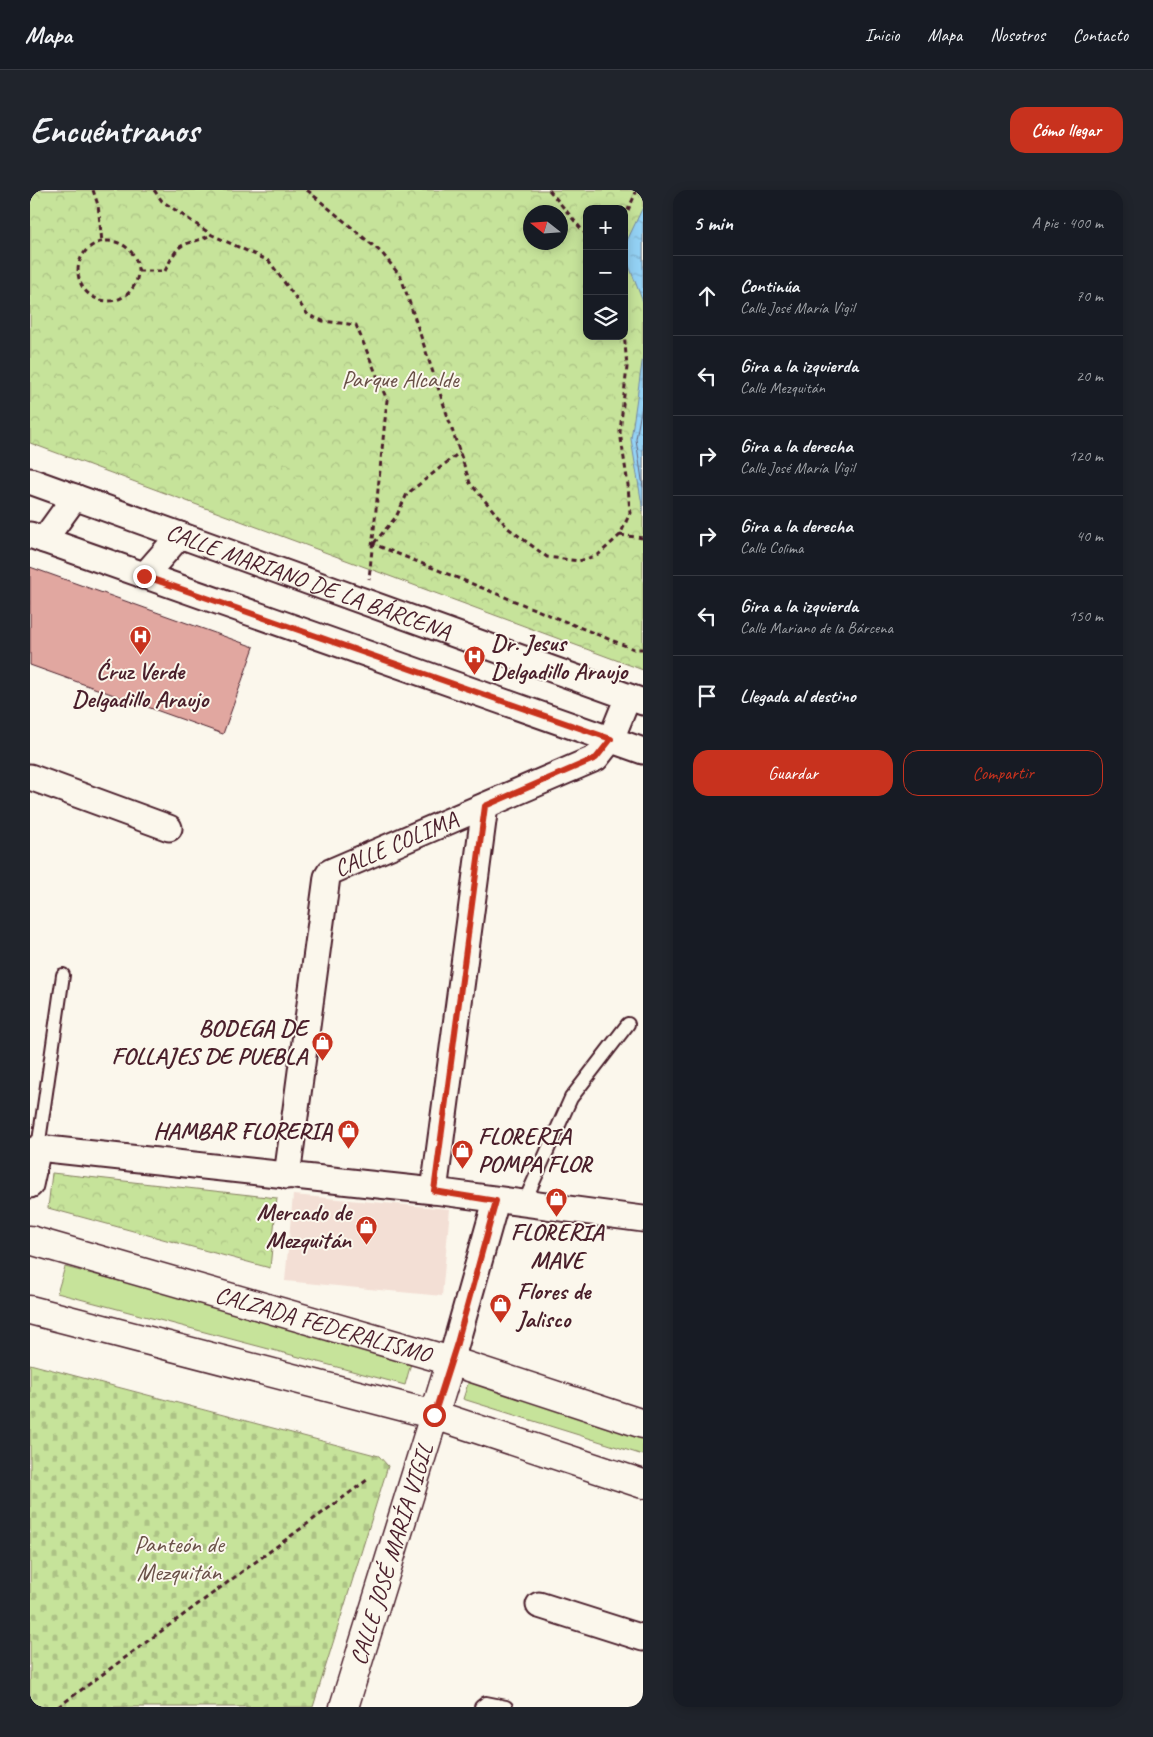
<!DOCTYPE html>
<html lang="es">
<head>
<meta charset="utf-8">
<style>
  :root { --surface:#171b24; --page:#20242c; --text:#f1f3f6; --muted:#9ea1a6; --line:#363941; --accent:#c8321e }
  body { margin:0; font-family:Caveat,sans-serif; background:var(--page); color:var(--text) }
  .controls { position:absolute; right:15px; top:15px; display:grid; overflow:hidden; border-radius:10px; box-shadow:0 2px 12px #0003 }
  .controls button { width:45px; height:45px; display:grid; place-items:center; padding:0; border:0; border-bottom:1px solid var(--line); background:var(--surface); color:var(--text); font:25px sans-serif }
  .compass { position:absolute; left:493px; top:15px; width:45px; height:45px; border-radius:50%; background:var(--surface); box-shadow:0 2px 12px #0003; rotate:287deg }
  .stop { position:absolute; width:15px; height:15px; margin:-11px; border:4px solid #c8321e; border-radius:50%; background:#fff }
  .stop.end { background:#c8321e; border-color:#fff; box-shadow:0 1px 5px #0008 }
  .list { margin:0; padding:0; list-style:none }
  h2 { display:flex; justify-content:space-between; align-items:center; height:65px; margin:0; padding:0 20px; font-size:21px }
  h2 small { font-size:16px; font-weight:400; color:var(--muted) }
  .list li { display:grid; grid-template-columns:32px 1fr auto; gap:15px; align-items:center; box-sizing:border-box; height:80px; padding:0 20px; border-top:1px solid var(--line) }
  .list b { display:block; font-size:19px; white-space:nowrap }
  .list p { margin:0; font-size:16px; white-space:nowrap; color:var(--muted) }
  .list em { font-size:16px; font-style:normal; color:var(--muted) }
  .actions { display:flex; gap:10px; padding:15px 20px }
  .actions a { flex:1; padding:11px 0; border:1px solid var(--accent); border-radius:15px; text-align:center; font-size:18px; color:var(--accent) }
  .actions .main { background:var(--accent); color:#fff }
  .icon { flex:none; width:28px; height:28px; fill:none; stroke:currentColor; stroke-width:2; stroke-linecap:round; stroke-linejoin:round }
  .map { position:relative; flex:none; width:613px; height:1517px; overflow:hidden; border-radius:15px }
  header { display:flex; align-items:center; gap:30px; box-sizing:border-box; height:70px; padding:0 25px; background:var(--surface); border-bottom:1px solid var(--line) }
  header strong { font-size:24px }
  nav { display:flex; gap:28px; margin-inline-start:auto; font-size:18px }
  .intro { display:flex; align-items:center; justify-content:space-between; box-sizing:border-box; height:120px; padding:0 30px }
  h1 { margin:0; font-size:35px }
  .button { padding:12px 22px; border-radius:15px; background:var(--accent); color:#fff; font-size:18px; font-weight:700 }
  main { display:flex; gap:30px; padding:0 30px }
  aside { flex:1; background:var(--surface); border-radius:15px; box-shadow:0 2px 12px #0003 }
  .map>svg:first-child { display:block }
</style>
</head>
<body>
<header>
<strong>Mapa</strong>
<nav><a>Inicio</a><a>Mapa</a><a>Nosotros</a><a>Contacto</a></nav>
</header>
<div class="intro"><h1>Encuéntranos</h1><a class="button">Cómo llegar</a></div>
<main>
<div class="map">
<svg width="613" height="1517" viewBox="0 0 613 1517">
  <defs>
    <pattern id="cemetery-stones" width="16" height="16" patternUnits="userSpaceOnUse" patternTransform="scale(1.25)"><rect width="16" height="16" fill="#c6e39a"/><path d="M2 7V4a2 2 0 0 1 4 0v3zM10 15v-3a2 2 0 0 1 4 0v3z" fill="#acc285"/></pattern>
    <pattern id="park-crowns" width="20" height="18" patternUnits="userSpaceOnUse" patternTransform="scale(1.25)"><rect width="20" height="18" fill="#c6e39a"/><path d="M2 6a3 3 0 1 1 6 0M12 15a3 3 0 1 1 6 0" fill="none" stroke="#acc285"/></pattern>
    <pattern id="water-ripples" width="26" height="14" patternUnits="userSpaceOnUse" patternTransform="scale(1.25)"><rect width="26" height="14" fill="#94d2f5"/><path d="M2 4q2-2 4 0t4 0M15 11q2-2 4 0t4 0" fill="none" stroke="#81b4d2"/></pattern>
  </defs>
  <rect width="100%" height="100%" fill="#fbf7ec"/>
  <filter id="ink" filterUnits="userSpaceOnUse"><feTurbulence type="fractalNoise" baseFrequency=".02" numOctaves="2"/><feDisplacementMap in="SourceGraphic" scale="10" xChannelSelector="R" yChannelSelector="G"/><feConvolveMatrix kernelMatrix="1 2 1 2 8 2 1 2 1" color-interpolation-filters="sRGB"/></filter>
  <g filter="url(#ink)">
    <path fill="#f3dfd5" d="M263,1005L420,1019L412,1106L255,1091Z"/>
    <path fill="url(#cemetery-stones)" stroke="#888162" d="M0,1174L349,1266L358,1276L283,1517H0Z"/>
    <path fill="url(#park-crowns)" stroke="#888162" fill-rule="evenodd" d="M0,0H613V480L0,253ZM557,19H594V146H557ZM500,22H530V52H500Z
      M22,983L247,1008L240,1078L18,1018Z"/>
    <path fill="#c6e39a" stroke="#888162" d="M35,1077L383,1166L375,1195L27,1103Z
      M441,1184L613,1238V1265L433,1209Z"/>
    <path fill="url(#water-ripples)" stroke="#768aa4" d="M613,17V112L596,68L595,55Z
      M613,166V321L601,249Z"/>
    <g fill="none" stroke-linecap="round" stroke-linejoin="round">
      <path stroke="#68677c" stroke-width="1" d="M613,210L606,249L613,297"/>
    </g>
    <path fill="#e1a7a0" stroke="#4a1f2b" d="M0,377L224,457L193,544L0,475Z"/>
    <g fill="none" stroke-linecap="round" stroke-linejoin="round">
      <defs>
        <path id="service" d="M4,958H8L33,785
          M493,1015L541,908L598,834
          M451,1517L456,1513L476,1517"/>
        <g id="minor">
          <path id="s1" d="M0,291L613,512"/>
          <path d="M0,345L613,561"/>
          <path d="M14,350L45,307"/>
          <path d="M114,386L150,345"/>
          <path d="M0,587L139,638"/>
          <path id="s2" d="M257,986L297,687L300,682L566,568L581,549L598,507"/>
          <path d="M0,995L8,958L404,1001L613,1029"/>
          <path d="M404,1001L455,616"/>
          <path d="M421,1171L466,1011"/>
          <path d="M509,1415L613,1448"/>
        </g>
        <g id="tertiary">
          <path id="s3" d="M314,1517L421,1171"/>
        </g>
        <g id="primary">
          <path id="s4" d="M0,1050L421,1171L613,1234"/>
          <path d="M0,1120L405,1225L613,1294"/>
        </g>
      </defs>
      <use href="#service" stroke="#4a1f2b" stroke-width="16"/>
      <use href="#minor" stroke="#4a1f2b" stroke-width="29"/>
      <use href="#tertiary" stroke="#4a1f2b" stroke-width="31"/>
      <use href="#primary" stroke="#4a1f2b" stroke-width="31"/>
      <path stroke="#4a1f2b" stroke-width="3" stroke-dasharray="5 4" stroke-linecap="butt" d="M63,0L68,15L72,52
        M124,0L132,11L182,45L239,71L278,125L293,131L326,135L357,210L339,389
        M277,0L352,63L371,87L440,293L478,338L517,367L549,371L568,365L590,345L600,323L598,295L590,242L597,177L594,142
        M519,0L557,46
        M594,29L607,0
        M48 81a30 30 0 1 1 60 0a30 30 0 1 1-60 0Z
        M108,81H135C152,46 150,59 181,45
        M590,345L613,348
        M341,353L586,452L604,459H613
        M344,353L366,327L377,304L430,262
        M28,1517L337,1290"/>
      <use href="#service" stroke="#fbf7ec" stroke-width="12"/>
      <use href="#minor" stroke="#fbf7ec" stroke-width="25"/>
      <use href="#tertiary" stroke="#fbf7ec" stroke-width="28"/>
      <use href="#primary" stroke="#fbf7ec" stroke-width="28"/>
    </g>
  </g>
  <g fill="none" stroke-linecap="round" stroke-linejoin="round" filter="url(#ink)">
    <path stroke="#c8321e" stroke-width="6" d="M114,386L581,549L566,568L455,616L404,1001L466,1011L427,1153L404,1225"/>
  </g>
  <defs>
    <symbol id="hospital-pin" viewBox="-11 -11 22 30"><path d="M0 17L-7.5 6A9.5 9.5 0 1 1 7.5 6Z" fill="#c8321e" stroke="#fbf7ec"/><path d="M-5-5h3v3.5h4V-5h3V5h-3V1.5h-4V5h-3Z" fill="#fff"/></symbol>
    <symbol id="shop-pin" viewBox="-11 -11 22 30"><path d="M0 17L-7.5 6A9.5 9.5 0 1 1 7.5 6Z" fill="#c8321e" stroke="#fbf7ec"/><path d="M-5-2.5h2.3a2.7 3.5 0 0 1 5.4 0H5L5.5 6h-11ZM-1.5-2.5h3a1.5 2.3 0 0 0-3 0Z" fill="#fff"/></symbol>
  </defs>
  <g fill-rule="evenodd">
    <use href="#hospital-pin" x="98" y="434" width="25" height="34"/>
    <use href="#hospital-pin" x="432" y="454" width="25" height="34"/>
    <use href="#shop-pin" x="280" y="840" width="25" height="34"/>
    <use href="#shop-pin" x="306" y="928" width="25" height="34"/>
    <use href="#shop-pin" x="420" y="948" width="25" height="34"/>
    <use href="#shop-pin" x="514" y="996" width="25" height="34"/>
    <use href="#shop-pin" x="324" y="1024" width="25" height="34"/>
    <use href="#shop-pin" x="458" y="1102" width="25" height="34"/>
  </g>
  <g text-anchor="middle" stroke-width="4" stroke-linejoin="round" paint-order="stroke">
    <g font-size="24" fill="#695047" stroke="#fbf7ec">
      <text x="370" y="197">Parque Alcalde</text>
      <text x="149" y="1362">Panteón de<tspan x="149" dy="28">Mezquitán</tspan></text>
    </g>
    <g font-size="24" fill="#4a1f2b" stroke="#fbf7ec">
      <text dy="8" stroke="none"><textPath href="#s1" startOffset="296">CALLE MARIANO DE LA BÁRCENA</textPath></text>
      <text dy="8" stroke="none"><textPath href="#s2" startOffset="379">CALLE COLIMA</textPath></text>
      <text dy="8" stroke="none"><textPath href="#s4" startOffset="305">CALZADA FEDERALISMO</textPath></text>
      <text dy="8" stroke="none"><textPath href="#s3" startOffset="160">CALLE JOSÉ MARÍA VIGIL</textPath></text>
    </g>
    <g font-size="24" font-weight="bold" fill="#4a1f2b" stroke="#fbf7ec" text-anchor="start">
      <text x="461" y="461">Dr. Jesus<tspan x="461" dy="28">Delgadillo Araujo</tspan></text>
      <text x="110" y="489" text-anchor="middle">Ćruz Verde<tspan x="110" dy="28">Delgadillo Araujo</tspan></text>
      <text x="277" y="846" text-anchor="end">BODEGA DE<tspan x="277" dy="28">FOLLAJES DE PUEBLA</tspan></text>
      <text x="302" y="949" text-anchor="end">HAMBAR FLORERIA</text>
      <text x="448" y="954">FLORERIA<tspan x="448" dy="28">POMPA FLOR</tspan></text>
      <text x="321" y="1030" text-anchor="end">Mercado de<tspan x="321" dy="28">Mezquitán</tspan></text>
      <text x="527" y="1050" text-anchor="middle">FLORERIA<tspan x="527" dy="28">MAVE</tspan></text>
      <text x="487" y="1109">Flores de<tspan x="487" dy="28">Jalisco</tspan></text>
    </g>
  </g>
</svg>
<div class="controls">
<button>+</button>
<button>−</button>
<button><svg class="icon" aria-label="layers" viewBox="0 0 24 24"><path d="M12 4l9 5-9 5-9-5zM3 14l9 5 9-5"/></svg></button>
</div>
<svg class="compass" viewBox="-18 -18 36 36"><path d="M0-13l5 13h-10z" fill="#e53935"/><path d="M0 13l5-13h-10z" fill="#9ea1a6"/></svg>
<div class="stop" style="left:404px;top:1225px"></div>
<div class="stop end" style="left:114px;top:386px"></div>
</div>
<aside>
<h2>5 min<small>A pie · 400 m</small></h2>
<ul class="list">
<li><svg class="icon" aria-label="ahead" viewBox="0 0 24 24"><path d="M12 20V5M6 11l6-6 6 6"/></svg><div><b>Continúa</b><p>Calle José María Vigil</p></div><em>70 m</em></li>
<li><svg class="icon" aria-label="left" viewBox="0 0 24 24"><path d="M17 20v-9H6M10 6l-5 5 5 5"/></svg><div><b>Gira a la izquierda</b><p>Calle Mezquitán</p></div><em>20 m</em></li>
<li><svg class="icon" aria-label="right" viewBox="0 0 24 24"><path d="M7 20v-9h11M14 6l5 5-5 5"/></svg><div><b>Gira a la derecha</b><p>Calle José María Vigil</p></div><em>120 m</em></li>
<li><svg class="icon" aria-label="right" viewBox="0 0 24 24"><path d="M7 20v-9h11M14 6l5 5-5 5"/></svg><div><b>Gira a la derecha</b><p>Calle Colima</p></div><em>40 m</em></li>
<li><svg class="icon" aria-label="left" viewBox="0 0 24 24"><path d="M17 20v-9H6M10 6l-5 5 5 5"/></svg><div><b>Gira a la izquierda</b><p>Calle Mariano de la Bárcena</p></div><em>150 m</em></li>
<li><svg class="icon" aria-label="arrive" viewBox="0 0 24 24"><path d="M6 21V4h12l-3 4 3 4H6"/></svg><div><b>Llegada al destino</b></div></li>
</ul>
<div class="actions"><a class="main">Guardar</a><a>Compartir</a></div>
</aside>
</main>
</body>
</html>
